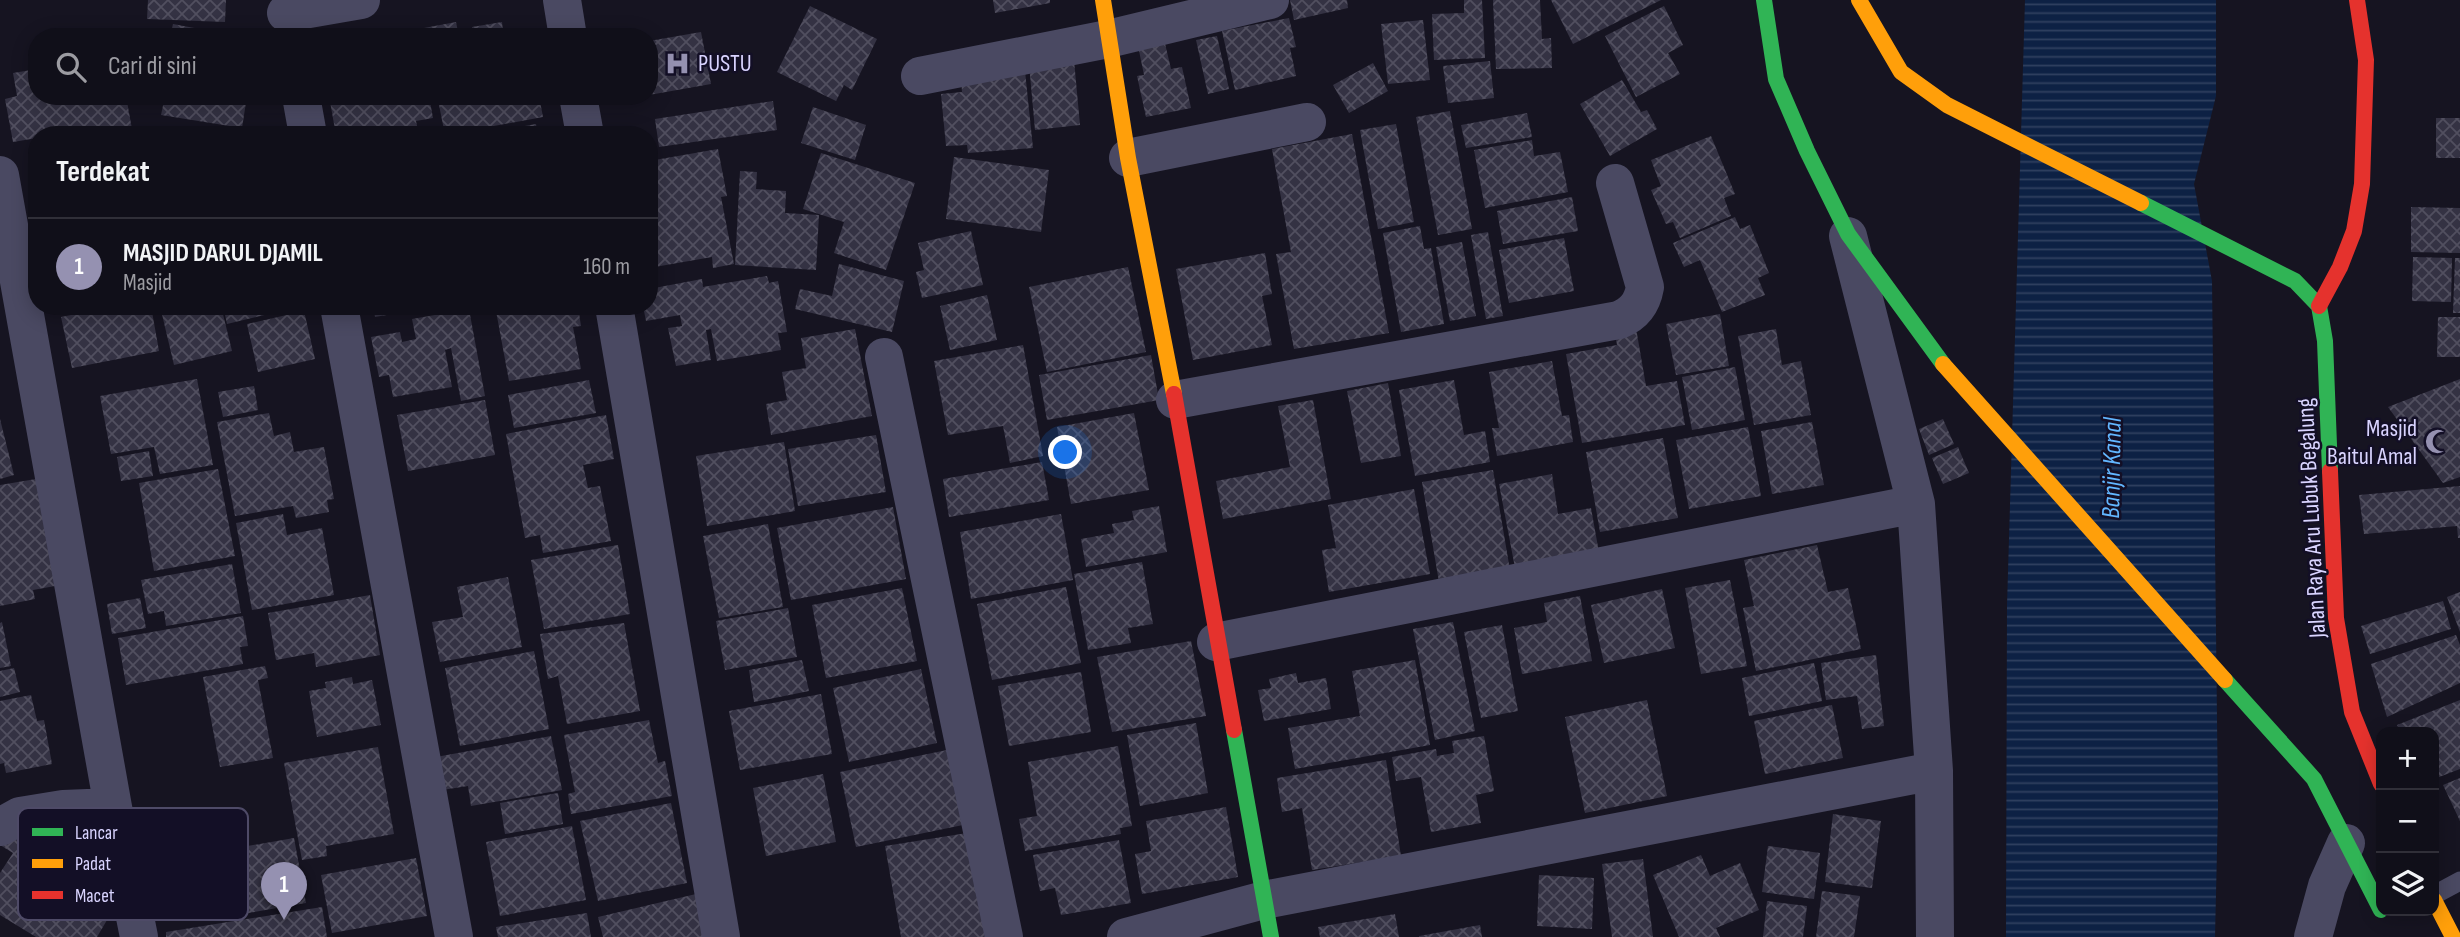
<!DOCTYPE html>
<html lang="id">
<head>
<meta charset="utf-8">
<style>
  :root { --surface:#100f19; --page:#191822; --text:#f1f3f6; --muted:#9c9ca2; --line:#302f38; --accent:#9591b1 }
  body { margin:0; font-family:"Sofia Sans Condensed",sans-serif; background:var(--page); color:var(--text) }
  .controls { position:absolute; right:21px; bottom:21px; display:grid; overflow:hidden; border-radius:14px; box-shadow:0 4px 18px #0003 }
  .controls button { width:63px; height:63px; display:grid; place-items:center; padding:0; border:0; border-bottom:2px solid var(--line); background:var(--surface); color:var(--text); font:35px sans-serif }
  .you { position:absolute; left:1066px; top:453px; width:24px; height:24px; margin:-18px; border:5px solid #fff; border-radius:50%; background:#1a73e8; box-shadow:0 0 0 10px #1a73e833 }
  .badge { display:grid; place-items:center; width:46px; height:46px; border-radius:50%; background:var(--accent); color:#fff; font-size:23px; font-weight:700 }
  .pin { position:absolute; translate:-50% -58px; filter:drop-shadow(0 2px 4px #0008) }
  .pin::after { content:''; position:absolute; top:37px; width:24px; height:21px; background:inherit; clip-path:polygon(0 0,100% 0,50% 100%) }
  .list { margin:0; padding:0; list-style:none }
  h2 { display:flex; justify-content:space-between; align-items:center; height:91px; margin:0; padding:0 28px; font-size:30px }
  h2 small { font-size:23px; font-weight:400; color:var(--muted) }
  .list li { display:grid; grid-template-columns:46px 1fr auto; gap:21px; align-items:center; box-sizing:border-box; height:98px; padding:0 28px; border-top:2px solid var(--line) }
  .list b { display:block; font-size:26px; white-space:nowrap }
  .list p { margin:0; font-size:23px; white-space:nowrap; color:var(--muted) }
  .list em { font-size:23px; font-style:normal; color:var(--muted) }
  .icon { flex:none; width:38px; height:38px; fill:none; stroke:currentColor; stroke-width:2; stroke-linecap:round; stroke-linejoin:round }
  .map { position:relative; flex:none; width:2460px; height:937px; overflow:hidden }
  .search { position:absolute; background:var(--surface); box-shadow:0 4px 18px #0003; left:28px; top:28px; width:630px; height:77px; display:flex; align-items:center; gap:18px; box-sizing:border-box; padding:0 24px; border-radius:28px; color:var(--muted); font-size:26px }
  .panel { position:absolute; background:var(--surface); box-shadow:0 4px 18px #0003; left:28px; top:126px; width:630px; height:189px; border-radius:28px }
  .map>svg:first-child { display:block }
</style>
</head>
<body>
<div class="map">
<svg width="2460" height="937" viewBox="0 0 2460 937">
  <defs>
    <pattern id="water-rules" width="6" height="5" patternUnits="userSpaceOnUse" patternTransform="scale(1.75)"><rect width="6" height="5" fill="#0d2144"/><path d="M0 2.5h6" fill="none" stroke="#304060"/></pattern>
    <pattern id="building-cross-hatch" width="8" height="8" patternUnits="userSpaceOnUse" patternTransform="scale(1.75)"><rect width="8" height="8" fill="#343243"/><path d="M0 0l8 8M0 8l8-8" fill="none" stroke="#514f5f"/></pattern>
  </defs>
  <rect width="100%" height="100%" fill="#161421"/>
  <path fill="url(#water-rules)" d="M2025,0H2216V96L2194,184L2212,281L2218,807L2215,937H2006L2007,606Z"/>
  <path fill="url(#building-cross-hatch)" d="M148,0H226L225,22L147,19Z
    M993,0H1050V3L995,13Z
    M1290,0H1347L1348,8L1294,20Z
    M1464,0H1482L1485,58L1434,60L1432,14L1464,13Z
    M1493,0H1540L1542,39L1551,38L1552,68L1496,69Z
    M1551,0H1661L1573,44Z
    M810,6L877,39L852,90L844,85L836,101L777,72Z
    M1664,6L1683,45L1668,53L1680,74L1636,97L1605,36Z
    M1289,18L1296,47L1290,48L1296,76L1235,90L1222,31Z
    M1423,20L1430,80L1388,84L1381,24Z
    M456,22L459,37H426L424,28Z
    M502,22L503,31L526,28L528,37H474L472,27Z
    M173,24L232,35V37H170Z
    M701,32L711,84L649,95V41Z
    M1163,35L1171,69L1182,67L1191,108L1146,117L1137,76L1144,75L1137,41Z
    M1217,36L1229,89L1208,94L1196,40Z
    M1074,60L1080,125L1035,130L1029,64Z
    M1490,61L1494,98L1448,103L1443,66Z
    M1373,63L1388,91L1349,113L1333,85Z
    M37,69V96H126L132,129L99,135H80L79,130L55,135H37V138L13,142L5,99L17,96L13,73Z
    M1025,71L1033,148L968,153L967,145L946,146L941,94L962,92L961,76Z
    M1622,80L1641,112L1647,110L1657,129L1610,156L1580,104Z
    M165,96H247L242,128L161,115Z
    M329,96H429L433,118L416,121L419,135H390L388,126L377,128L378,135H336Z
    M456,96H539L543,117L445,135L438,100Z
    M608,96H633L634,98L609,102Z
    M773,101L777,130L659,147L655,119Z
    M813,107L866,125L855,160L801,143Z
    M1450,111L1472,229L1438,235L1416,117Z
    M1527,113L1532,137L1466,148L1461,125Z
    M2436,118H2460V158H2436Z
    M536,124L538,135H485V133Z
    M1396,124L1414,222L1378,229L1360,130Z
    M1352,134L1389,333L1294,349L1276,254L1291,252L1272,149Z
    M1711,136L1735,194L1724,198L1731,216L1680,238L1673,222L1666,224L1651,190L1661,186L1651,160Z
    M1532,140L1534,156L1560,152L1568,192L1485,208L1474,150Z
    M718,149L727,196L721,197L734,264L713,268L712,257L649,268V161Z
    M821,153L915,183L886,270L834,253L844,222L803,209Z
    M954,157L1049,170L1041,232L946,219Z
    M740,171L757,172L756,189L786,191L785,213L819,215L816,270L735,265Z
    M1572,197L1578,231L1503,244L1497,211Z
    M2411,207L2460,208V253L2411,252Z
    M1735,217L1740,229L1750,225L1769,273L1758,278L1765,295L1722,312L1700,260L1684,267L1673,243Z
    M1420,226L1424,249L1431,248L1444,324L1401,332L1383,233Z
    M971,231L983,285L922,298L916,272L924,270L918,243Z
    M1488,232L1503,316L1486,319L1471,235Z
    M1564,238L1574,291L1509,303L1499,250Z
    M1462,242L1476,316L1450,321L1436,247Z
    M1265,253L1272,294L1262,296L1272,345L1193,360L1176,269Z
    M2413,257L2452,258L2451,302L2412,301Z
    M2455,258H2460V313H2453Z
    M839,264L904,281L892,332L795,309L800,289L832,296Z
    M1128,267L1146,352L1047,372L1029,287Z
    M767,276L769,283L778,281L787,332L778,333L781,350L717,361L711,329L706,330L711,360L676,366L668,328L682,326L680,315L646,321L643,306H649V289L702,279L703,287Z
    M987,295L997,340L950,350L940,306Z
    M116,306H151L159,351L72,368L61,317Z
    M160,306H221L232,351L174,365Z
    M223,306H298V307L227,324Z
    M373,306H427V308L375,317Z
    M521,306H578L581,326L573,327L581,369L509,381L496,311Z
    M469,309L485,396L461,401L451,348L445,350L452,387L393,397L389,375L379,377L371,337L400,332L402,342L416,339L412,319Z
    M304,311L315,359L258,372L247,324Z
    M1720,314L1729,366L1676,375L1666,324Z
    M2438,317H2460V357H2437Z
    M1636,328L1646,386L1677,381L1685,425L1582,443L1566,354L1617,345L1615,332Z
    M855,329L872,416L771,435L766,404L787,400L782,372L806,368L801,338Z
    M1776,329L1782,365L1801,361L1811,415L1754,425L1738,336Z
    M1023,345L1043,456L1010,463L1003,426L948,435L934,361Z
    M1151,355L1159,400L1047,420L1039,375Z
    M1552,361L1562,416L1569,415L1573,442L1497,456L1492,428H1499L1489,372Z
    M1735,367L1745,420L1692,430L1682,377Z
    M197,379L213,465L160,474L154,447L111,454L100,396Z
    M2460,379V477L2443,483L2388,407Z
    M589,380L596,413L514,428L508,395Z
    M1454,380L1464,435L1485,431L1490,462L1415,476L1399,390Z
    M1388,383L1401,456L1361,463L1347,391Z
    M254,386L258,410L223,417L218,392Z
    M485,400L495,455L408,471L397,415Z
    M1313,400L1331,499L1223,519L1216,481L1290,467L1278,406Z
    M269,413L274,436L290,432L294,452L324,447L334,499L327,500L329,512L296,518L293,506L235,516L217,422Z
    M1134,413L1149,490L1071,504L1057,427Z
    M606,415L614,459L583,465L588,488L600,486L611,541L543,553L540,535L525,538L506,434Z
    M0,419L14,475L0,479Z
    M1943,419L1954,444L1929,455L1919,429Z
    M1812,422L1824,485L1772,494L1761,431Z
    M1748,427L1761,496L1689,509L1676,440Z
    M876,435L886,492L798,506L788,449Z
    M1663,438L1678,518L1600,532L1586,452Z
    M784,442L795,511L707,526L696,456Z
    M1958,447L1969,473L1943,484L1932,458Z
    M149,451L153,476L121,481L117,457Z
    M1042,462L1049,500L949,517L943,479Z
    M218,469L235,556L154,571L139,483Z
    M1493,470L1511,576L1440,588L1422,482Z
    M1552,474L1558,514L1591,508L1600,558L1516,573L1499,484Z
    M36,479L55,586L33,590L35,599L0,606V485Z
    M2460,486V538H2458L2457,526L2364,534L2359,495Z
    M1414,489L1430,574L1329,592L1322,550L1336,548L1328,505Z
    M1159,506L1167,552L1086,567L1081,539L1114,533L1112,524L1134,520L1132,511Z
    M893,507L906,579L791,600L777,528Z
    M283,514L287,535L322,528L334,595L252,610L236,523Z
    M1061,514L1073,580L971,599L960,532Z
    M768,524L783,607L719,618L703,536Z
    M618,545L630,614L544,629L531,560Z
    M1817,545L1828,592L1848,588L1861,649L1756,671L1743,608L1754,606L1744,560Z
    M1142,562L1153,624L1128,628L1131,643L1088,650L1074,574Z
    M232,564L241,613L166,626L164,611L148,614L141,580Z
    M508,577L522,647L440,662L432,622L463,617L457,587Z
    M1730,580L1747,666L1701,674L1685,588Z
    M1066,587L1081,663L992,680L977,604Z
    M902,588L917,661L826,678L812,605Z
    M1662,589L1675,648L1604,663L1591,605Z
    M2460,592V632L2447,597Z
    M370,595L380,655L316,667L314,653L276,660L268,613Z
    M1580,596L1592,661L1522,674L1514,628L1547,622L1544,603Z
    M140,598L146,628L112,634L107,604Z
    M2443,601L2451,629L2370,654L2361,626Z
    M788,608L797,657L725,670L716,621Z
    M243,616L248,646L240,647L243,664L126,685L118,638Z
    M2,622L11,666L0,668V623Z
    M1453,622L1475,731L1435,740L1413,629Z
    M624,623L640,711L567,724L558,676L548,679L540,634Z
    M1502,625L1518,711L1481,718L1464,632Z
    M2456,635L2460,645V683L2387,717L2371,664Z
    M1191,641L1206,716L1112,732L1097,657Z
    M534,651L549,729L460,746L445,668Z
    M1876,655L1884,726L1862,729L1857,696L1826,700L1821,663Z
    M802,660L809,691L754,702L749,670Z
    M1415,660L1430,745L1295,769L1288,728L1360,716L1352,671Z
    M1814,663L1822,701L1749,716L1742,678Z
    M265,666L268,678L258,680L273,758L220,767L203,677Z
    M14,668L20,692L0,697V671Z
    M921,669L937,743L849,762L833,688Z
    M1081,672L1091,732L1009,746L998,686Z
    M1296,673L1298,683L1326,678L1331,709L1264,721L1258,690L1271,688L1269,679Z
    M352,677L353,684L372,680L381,725L317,737L309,691L326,688L325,682Z
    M821,694L832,754L740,770L729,711Z
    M31,695L37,721L44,720L52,764L6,773L4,763L0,764V701Z
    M1647,700L1667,796L1585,813L1565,717Z
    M2460,700V769L2434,779V732H2400L2397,725Z
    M1832,705L1843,758L1765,774L1754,721Z
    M649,720L658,763L665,761L672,796L571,814L568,794L575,792L564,735Z
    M1196,723L1208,793L1140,806L1127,735Z
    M551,736L562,790L471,806L468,786L442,790L436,757Z
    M1484,736L1494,791L1476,795L1481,823L1431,832L1421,777L1396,781L1392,757L1436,749L1437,756L1454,753L1452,741Z
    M1118,746L1132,826L1120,828L1121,834L1025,851L1019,819L1037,816L1028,762Z
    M378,747L394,834L326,846L327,856L302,860L284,763Z
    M947,750L963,825L856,847L840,772Z
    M1386,760L1401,856L1312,870L1302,808L1282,812L1277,778Z
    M823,774L836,842L766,856L753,788Z
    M2460,778V821L2443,785Z
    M558,793L563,824L505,834L500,803Z
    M671,803L687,883L598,901L580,821Z
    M1226,807L1238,877L1142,894L1135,854L1151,851L1146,821Z
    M1833,814L1881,821L1872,888L1825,882Z
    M89,818L99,908L110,915L97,937H36L0,915V873L13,853L0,845V842Z
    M572,826L586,900L500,916L486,842Z
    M967,833L985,937H901L885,846Z
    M294,838L306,903L208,920L204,895L192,896L185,857Z
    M1119,840L1131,903L1061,915L1055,888L1040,891L1033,855Z
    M1768,846L1820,853L1814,899L1762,892Z
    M1701,855L1710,876L1740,863L1759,910L1716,928L1720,937H1679L1653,875Z
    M416,858L427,916L332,933L321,875Z
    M1643,859L1653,937H1612L1602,864Z
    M1539,875L1594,878L1592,929L1537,926Z
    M1822,891L1860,896L1854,937H1816Z
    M696,894L706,937H603L598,917Z
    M1767,901L1807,906L1803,937H1763Z
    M322,907L327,937H166V932Z
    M587,913L591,937H498L496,927Z
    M1395,914L1399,937H1320L1318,927Z
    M1480,925L1482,937H1419V936Z"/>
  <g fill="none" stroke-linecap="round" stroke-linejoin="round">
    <path stroke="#4a4962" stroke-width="19" d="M2434,895L2460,881"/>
    <path stroke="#4a4962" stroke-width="38" d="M562,0L568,37
      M286,13L361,0
      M920,76L1108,39L1270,0
      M301,96L308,135
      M578,96L585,135
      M1128,158L1307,122
      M0,175L113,807L139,937
      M1848,236L1916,504L1934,771L1935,937
      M339,306L454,937
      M614,306L721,937
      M884,357L1004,937
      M1175,400L1619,320C1634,314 1642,304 1645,287L1615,183
      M1216,642L1916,504
      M0,827L20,816L63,809L113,807
      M1126,937L1264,900L1934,771
      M2313,937L2327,886L2346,843"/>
    <path stroke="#30b455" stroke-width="16" d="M1764,0L1776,79L1807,151L1848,234L1943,364
      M2141,203L2295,281L2319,306L2325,341L2330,471
      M2225,680L2314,779L2381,910
      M1234,730L1271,937"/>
    <path stroke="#ff9f0a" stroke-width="16" d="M1103,0L1128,158L1174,394
      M1859,0L1901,72L1947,105L2141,203
      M1943,364L2225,680
      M2434,900L2453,937"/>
    <path stroke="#e5322d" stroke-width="16" d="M2319,306L2340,267L2354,231L2362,184L2366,60L2357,0
      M1174,394L1234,730
      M2330,471L2336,618L2352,712L2381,784"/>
  </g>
  <defs>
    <symbol id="hospital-bare" viewBox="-9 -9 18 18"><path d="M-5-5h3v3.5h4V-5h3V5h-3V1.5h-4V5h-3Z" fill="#9591b1" stroke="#130f26" stroke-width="2.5" paint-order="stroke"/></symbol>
    <symbol id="mosque-bare" viewBox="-9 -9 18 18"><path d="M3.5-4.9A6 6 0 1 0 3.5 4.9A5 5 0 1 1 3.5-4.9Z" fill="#9591b1" stroke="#130f26" stroke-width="2.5" paint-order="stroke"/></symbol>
  </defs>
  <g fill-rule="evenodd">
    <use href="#hospital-bare" x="660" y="46" width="35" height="35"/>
    <use href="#mosque-bare" x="2420" y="424" width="35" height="35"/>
  </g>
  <g text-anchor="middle" stroke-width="5" stroke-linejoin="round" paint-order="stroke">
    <g font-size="24" fill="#d9d4ff" stroke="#130f26" text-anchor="start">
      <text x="698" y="71">PUSTU</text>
      <text x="2417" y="436" text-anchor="end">Masjid<tspan x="2417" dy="28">Baitul Amal</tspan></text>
    </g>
    <g font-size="24" fill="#d9d4ff" stroke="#130f26">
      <text transform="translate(2311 518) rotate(-93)" y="8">Jalan Raya Aru Lubuk Begalung</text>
    </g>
    <g font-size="26" font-style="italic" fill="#62b6ff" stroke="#130f26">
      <text transform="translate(2111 468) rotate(-89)" y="9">Banjir Kanal</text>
    </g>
  </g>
  <rect x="18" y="808" width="230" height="112" rx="10" fill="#130f26" stroke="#4e4a67" stroke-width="2"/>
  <rect x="32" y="828" width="31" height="8" fill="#30b455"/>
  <rect x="32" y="859" width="31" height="9" fill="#ff9f0a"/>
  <rect x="32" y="891" width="31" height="8" fill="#e5322d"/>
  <g font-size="19" fill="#d9d4ff">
    <text x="75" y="839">Lancar</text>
    <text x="75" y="870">Padat</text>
    <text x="75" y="902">Macet</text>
  </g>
</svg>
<div class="controls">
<button>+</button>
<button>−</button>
<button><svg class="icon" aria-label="layers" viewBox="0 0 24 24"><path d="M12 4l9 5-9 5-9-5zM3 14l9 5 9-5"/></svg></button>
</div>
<div class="you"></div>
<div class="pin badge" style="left:284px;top:920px">1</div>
<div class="search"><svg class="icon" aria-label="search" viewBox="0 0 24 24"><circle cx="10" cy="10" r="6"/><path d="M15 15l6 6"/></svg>Cari di sini</div>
<section class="panel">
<h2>Terdekat<small></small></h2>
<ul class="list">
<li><span class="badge">1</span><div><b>MASJID DARUL DJAMIL</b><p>Masjid</p></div><em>160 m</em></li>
</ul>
</section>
</div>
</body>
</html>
